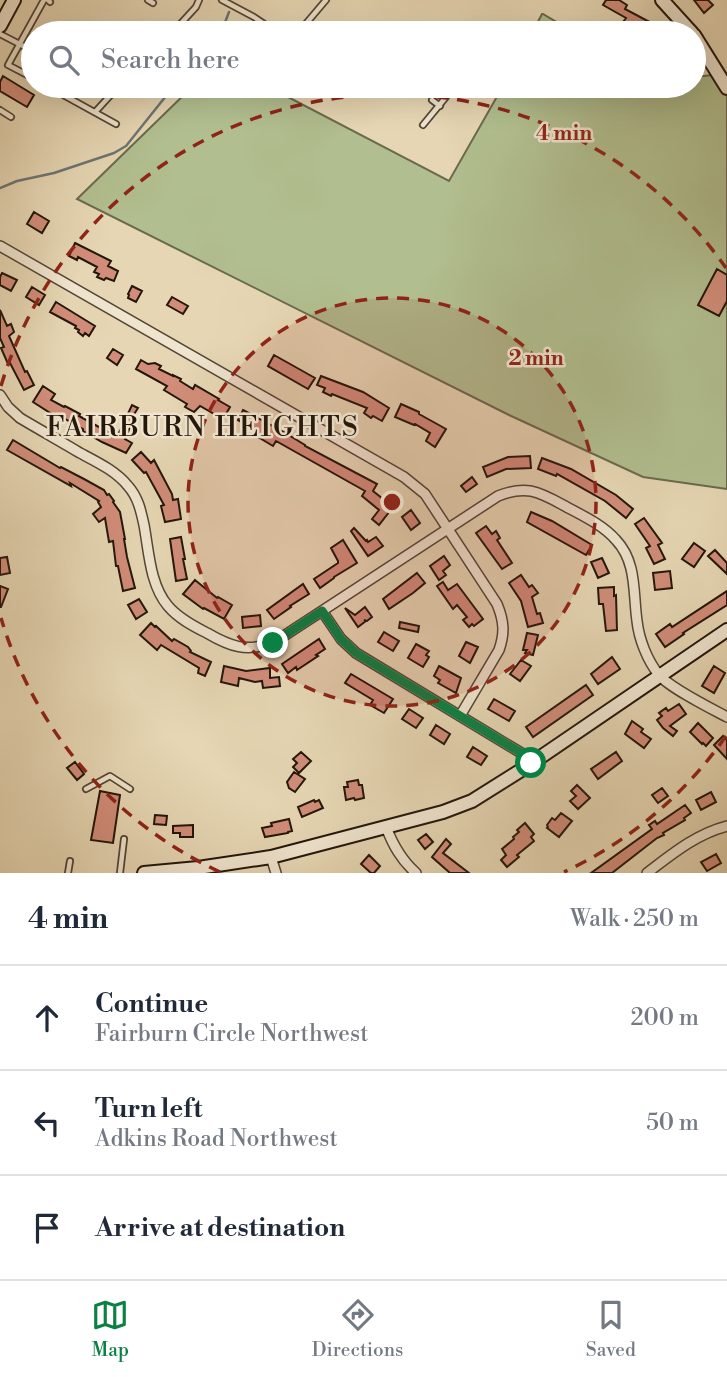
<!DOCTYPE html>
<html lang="en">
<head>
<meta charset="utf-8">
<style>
  :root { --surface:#fff; --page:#f2f2f3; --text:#1f2937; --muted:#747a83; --line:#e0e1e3; --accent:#0b8043 }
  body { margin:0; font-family:"Libre Bodoni",serif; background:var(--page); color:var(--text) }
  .stop { position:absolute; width:21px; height:21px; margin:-16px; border:5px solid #0b8043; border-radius:50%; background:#fff }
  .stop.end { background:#0b8043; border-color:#fff; box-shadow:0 2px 7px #0008 }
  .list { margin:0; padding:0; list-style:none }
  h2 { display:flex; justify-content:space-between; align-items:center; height:91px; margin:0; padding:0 28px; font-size:30px }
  h2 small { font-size:23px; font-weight:400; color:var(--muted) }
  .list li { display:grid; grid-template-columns:46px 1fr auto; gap:21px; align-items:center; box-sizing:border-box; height:105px; padding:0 28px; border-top:2px solid var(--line) }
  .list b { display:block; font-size:26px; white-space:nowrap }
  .list p { margin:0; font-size:23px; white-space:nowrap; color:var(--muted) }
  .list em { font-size:23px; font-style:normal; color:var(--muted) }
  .icon { flex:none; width:38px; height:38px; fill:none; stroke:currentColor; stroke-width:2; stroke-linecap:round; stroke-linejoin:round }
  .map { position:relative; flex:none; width:727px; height:873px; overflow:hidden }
  .search { position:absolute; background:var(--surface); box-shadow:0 7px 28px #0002; left:21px; right:21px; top:21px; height:77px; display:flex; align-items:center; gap:18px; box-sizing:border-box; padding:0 24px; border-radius:38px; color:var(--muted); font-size:26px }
  .sheet { height:406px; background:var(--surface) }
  nav { display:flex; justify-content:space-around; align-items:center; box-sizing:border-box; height:98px; border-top:2px solid var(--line); background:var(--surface); font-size:19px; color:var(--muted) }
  nav a { display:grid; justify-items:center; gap:4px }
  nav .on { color:var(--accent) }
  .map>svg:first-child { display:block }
</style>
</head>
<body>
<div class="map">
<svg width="727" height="873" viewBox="0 0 727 873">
  <rect width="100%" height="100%" fill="#e6d6b3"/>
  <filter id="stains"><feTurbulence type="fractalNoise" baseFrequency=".00286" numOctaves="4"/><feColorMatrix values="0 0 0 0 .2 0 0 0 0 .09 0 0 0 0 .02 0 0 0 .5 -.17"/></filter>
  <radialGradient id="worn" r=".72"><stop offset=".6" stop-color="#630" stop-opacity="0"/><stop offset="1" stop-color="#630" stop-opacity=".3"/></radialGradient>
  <path fill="#b1be8f" stroke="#6a6a4d" stroke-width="2" d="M542,14H543L575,33H532Z
    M723,74L727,80V489L643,477L509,415L77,199L193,86H267L449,181L503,86H694V77Z"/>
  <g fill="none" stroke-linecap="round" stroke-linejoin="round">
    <path stroke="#6c7673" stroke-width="2.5" d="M221,33L229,12
      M0,188L17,181L54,173L114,153L126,146L166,96L178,86"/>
  </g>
  <path fill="#d18d79" stroke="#23160b" stroke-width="2" d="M606,0H619L627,5L625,9L661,28L659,33H646L623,22L626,18L603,5Z
    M694,0H708L713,5L704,13Z
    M3,76L34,95L27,107L0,91V82Z
    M34,212L49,221L42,233L27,224Z
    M75,243L111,261L108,266L118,271L114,281L106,278L104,280L97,277L99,274L94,272L97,267L78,257L77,260L69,256Z
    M717,269L727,275V301L719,316L698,305Z
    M2,273L17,280L11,291L0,285V277Z
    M132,286L142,291L136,302L128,298L129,295L128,294Z
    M32,287L45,295L39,305L26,297Z
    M172,297L188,306L183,314L167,305Z
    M56,302L95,326L89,336L85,333L83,336L78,332L79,330L75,328L76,326L50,312Z
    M0,310L7,326L11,324L14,332L9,336L25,372L27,371L34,385L24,390L10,363L8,364L1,348L4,347L0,338Z
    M113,349L123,355L117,365L107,358Z
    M274,355L315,378L308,389L268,366Z
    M141,360L148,364L155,363L161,366L159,369L173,376V375L181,379L180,381L193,389L195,385L219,399L218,400L230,407L223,419L200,406L194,412L185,407L187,404L164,390L167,386L136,369Z
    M321,376L363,392L389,408L382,421L373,416L371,418L364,413L367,408L332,394L331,396L323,392L325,388L317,385Z
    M43,386L55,394L51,400L64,407L65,406L80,414L79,416L117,437L132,405L138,408L131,419L133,420L125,439L132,443L126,453L102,442L83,431V429L56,414L55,416L33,402Z
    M401,404L419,412V414L446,429L435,447L426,441L430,433L415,424L414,425L395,417Z
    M243,410L282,431L305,445V446L377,484L373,491L393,507L379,525L372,519L379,510L362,496L365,491L276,441L273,446L253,434L256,430L238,420Z
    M13,440L60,468L61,467L84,479L104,490L107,495L109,494L114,501L113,502L120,512L125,539H124L127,557L135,588L123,591L118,566H116L113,541L109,542L105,518L99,522L93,514L101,507L98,502L99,501L70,483L71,486L7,450Z
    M141,452L151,463L154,460L172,494L173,500L178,499L181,519L165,522L161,506L164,505L146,472L144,473L132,460Z
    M530,456L531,468L506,469L487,477L483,467L508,457Z
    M542,458L571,469L616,495L633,509L626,518L605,501L557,474L556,476L538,469Z
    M472,477L477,484L466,492L461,486Z
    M411,510L420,523L411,530L402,517Z
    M531,512L552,521L592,545L586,555L527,522Z
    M644,518L662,543L658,545L665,559L654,564L646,548L650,546L635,524Z
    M486,526L492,534L496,531L500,538L497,540L512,563L502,569L476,533Z
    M354,528L366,541L367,540L368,542L376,537L383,546L368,556L351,531Z
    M181,537L185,559H183L187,579L176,581L170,539Z
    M343,540L357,563L334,577V578L320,588L314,579L338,563V561L331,548Z
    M694,543L705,551L694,567L682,559Z
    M715,550L727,563V574L708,556Z
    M444,556L450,565L443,571L446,575L439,580L430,566Z
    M7,557L10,573L0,575V558Z
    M602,558L609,573L598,578L591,562Z
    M670,571L672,588L655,590L653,573Z
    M417,573L425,583L413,593L389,609L383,599Z
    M521,575L529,587L532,585L538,593L532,597L537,614L540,613L543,623L528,627L521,601L509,583Z
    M195,580L217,598L218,597L232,605L224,619L204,608L203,609L183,594Z
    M443,582L448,590L457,584L483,619L474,626L472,624L469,627L463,620L467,617L457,605L453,609L437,586Z
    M303,584L309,594L290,606L291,607L274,619L267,610Z
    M0,586L8,589L1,607H0Z
    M614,587V596L616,595L617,630L606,631L603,604H599L598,588Z
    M727,591V605L683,633L684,634L665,647L656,634L670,624L672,627Z
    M139,599L147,612L136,619L128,605Z
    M365,607L372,617L367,621L364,620L366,621L358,627L345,608L355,615Z
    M260,615L261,626L243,628L242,617Z
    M400,622L419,626L418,632L399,628Z
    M151,623L155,627L156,626L172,641L174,639L188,647L191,651L190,652L211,662L205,676L198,673L199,668L161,645L157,650L140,635Z
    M384,632L399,641L393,651L378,642Z
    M527,633L538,635L533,655L525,653L527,650H523Z
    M319,639L325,649L316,655L318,656L297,670L296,667L288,673L282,664Z
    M466,642L478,647L470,663L459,656Z
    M416,644L429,651L426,655L429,657L423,667L408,658Z
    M612,657L620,669L598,684L591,674Z
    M521,660L531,666L520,681L510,674Z
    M224,666L246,671L270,668V678L279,677L280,686L263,688L262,681L255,682L239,678L238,686L221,682Z
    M439,666L461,678L456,693L438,683L440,680L434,676Z
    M714,666L725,673L714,693L702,686Z
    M351,674L393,699L384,713L370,705L373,700L345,683Z
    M586,685L593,695L533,737L526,727Z
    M494,699L515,711L509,721L488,709Z
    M679,704L686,714L670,726L677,731L673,736L663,728L657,720L662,716L659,713L666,708L668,711Z
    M409,709L423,718L416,728L402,719Z
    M632,721L643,729L641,732L651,739L644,748L625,734Z
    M698,723L713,738L706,746L703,743L702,744L690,732Z
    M436,725L450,734L444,744L430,735Z
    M723,736L727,740V759L714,745Z
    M473,747L487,756L481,765L467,757Z
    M301,752L311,761L299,773L293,767L297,763L293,759Z
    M616,752L622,761L598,779L591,769Z
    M75,762L84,774L77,780L67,768Z
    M294,772L305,779L295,792L289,788L287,782Z
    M358,780L359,785H362L364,798L355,800L354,798L346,800L344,787H348L347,782Z
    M577,785L590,798L578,809L570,801L576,796L571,791Z
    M662,788L668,796L658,803L652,795Z
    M100,791L120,795L113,843L91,840Z
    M711,792L716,802L701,810L696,800Z
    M314,800L315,802L319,800L323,808L302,817L298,807Z
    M685,805L691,813L684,818L685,820L663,833L664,835L657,838L612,873H591L652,829L649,825L655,821L657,824Z
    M561,813L572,821L559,837L547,828L548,827L547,825L552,818L555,820Z
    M155,815L167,816L166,825L154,824Z
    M289,819L292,831L288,832V833L265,837L262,828L272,826L271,823Z
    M525,823L534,834L531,837L534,841L517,855L519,857L507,867L501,860L506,855L502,849L514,839L513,837L519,832L517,830Z
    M193,825V837H180V833H173V826Z
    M426,834L433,842L425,849L418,840Z
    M446,839L451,844L443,853L469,873H450L432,857Z
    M716,854L721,863L707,871L701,862Z
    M369,855L380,866L374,873H371L361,864Z"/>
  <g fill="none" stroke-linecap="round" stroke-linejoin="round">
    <defs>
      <path id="lane" d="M48,0L50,2
        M148,0L153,3
        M222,0L254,17L278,33
        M172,33L196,7L199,0
        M298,33L326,0
        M0,34L29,49
        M33,78L8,65L44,0
        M47,86L116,124
        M343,89L346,86
        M432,100L440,106
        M0,110L11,117
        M96,111L119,86
        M423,125L446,97L451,86
        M86,789L110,776L130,789
        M68,873L70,861
        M120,873L124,839"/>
      <path id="street" d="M0,246L404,477L425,494L497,604C504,621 505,633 499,650L460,716
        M0,395L8,407L20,418C40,430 60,441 80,453C97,462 116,471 128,486C138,497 141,511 144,525C149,552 150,585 168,606C178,618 193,626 207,633C231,647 246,652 273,643L498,496C525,485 538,491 563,505C581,515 602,524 616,540C637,562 633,593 637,621C639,639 647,660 659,675C670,688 710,708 727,717
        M322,611L341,639L356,653L523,754L531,763
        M386,827C393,845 401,860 416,873
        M271,857L276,873
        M647,873C672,854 696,834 727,826"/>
      <path id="secondary" d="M662,0L692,33
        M0,26L14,0
        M694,35L727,88
        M144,873L198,868L271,857L443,812L472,801L523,769L727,630"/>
    </defs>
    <use href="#lane" stroke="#544635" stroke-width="8"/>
    <use href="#street" stroke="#544635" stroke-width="12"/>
    <use href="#secondary" stroke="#23160b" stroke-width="16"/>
    <use href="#lane" stroke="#efe4ce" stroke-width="4.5"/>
    <use href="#street" stroke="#efe4ce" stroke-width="9"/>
    <use href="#secondary" stroke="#efe4ce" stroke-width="12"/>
  </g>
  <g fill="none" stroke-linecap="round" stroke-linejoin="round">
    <path stroke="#0b8043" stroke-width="9" d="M273,643L322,611L341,639L356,653L523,754L531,763"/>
  </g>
  <circle cx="392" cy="502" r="204" fill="#8f2418" fill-opacity=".12"/>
  <g fill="none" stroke="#8f2418" stroke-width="3.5" stroke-dasharray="12 9">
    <circle cx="392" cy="502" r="204"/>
    <path d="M726 736A408 408 0 0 1 564 872M220 872A408 408 0 0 1 1 618M1 386A408 408 0 0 1 726 268"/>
  </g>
  <g text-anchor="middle" stroke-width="5" stroke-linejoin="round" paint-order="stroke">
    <g font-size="28" letter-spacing="2" fill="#23160b" stroke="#efe4ce">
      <text x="203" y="436">FAIRBURN HEIGHTS</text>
    </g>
  </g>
  <circle cx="392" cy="502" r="10" fill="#8f2418" stroke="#efe4ce" stroke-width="3.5"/>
  <g font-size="21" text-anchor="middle" font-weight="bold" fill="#8f2418" stroke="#efe4ce" stroke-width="5" stroke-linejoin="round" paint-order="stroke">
    <text x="564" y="140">4 min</text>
    <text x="536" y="365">2 min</text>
  </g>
  <rect width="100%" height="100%" filter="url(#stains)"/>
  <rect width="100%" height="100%" fill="url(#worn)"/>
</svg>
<div class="stop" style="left:531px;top:763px"></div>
<div class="stop end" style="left:273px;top:643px"></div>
<div class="search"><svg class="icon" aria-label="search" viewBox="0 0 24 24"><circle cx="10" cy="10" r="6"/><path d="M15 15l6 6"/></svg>Search here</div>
</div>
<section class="sheet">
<h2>4 min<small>Walk · 250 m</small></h2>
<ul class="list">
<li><svg class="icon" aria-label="ahead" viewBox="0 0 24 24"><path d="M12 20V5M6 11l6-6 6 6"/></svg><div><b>Continue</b><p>Fairburn Circle Northwest</p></div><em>200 m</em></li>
<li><svg class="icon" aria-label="left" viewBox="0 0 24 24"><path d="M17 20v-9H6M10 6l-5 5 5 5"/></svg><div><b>Turn left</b><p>Adkins Road Northwest</p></div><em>50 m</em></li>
<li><svg class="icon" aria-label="arrive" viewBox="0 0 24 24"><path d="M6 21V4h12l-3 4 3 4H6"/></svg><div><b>Arrive at destination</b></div></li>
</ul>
</section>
<nav>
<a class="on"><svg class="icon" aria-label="map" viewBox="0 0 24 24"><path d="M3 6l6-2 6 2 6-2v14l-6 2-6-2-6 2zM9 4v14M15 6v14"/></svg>Map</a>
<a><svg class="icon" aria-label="directions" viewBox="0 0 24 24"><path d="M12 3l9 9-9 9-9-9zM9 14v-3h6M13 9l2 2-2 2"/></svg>Directions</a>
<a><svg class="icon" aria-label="saved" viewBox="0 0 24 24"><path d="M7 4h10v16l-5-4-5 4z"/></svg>Saved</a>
</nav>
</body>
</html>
